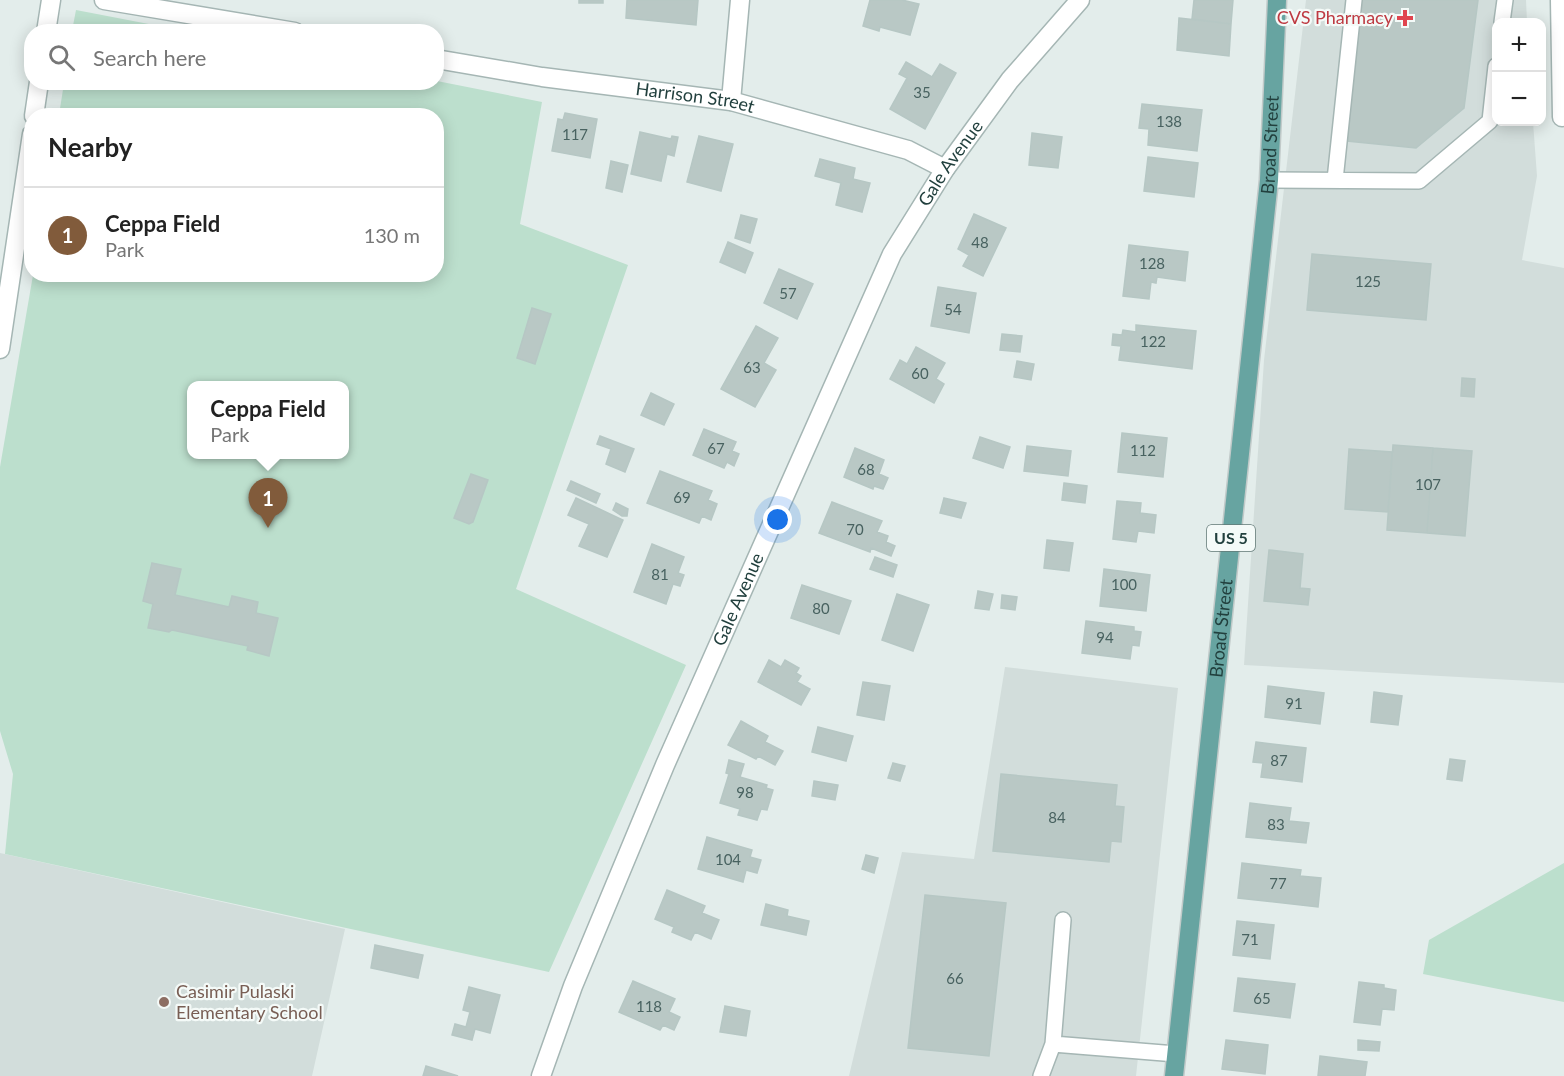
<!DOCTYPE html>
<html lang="en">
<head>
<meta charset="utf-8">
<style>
  :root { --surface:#fff; --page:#f2f2f2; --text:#222; --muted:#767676; --line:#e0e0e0; --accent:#815b3b }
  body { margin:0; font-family:Lato,sans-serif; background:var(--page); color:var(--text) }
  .controls { position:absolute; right:18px; top:18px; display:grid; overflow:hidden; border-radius:12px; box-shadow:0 3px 15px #0003 }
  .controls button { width:54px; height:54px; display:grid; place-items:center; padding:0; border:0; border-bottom:2px solid var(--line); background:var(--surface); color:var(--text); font:30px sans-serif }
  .you { position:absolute; left:778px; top:520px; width:21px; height:21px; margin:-15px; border:4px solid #fff; border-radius:50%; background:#1a73e8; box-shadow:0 0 0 9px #1a73e833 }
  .badge { display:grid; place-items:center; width:39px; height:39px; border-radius:50%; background:var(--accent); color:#fff; font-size:20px; font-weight:700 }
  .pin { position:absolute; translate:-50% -50px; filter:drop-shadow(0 2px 3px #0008) }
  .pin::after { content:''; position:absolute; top:32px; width:21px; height:18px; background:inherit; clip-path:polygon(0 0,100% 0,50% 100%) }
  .popup { position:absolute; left:187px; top:381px; width:162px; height:78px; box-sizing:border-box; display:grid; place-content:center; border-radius:12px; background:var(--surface); filter:drop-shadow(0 2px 4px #0005); font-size:20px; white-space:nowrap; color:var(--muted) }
  .popup b { font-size:22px; color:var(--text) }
  .popup::after { content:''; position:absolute; left:50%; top:100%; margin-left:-12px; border:12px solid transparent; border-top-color:var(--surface) }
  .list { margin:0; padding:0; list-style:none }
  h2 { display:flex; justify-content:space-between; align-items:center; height:78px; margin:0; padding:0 24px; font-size:26px }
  h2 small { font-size:20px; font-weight:400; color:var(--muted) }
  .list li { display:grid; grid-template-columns:39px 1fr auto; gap:18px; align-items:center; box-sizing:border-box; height:96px; padding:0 24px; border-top:2px solid var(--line) }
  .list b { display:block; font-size:22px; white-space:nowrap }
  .list p { margin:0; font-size:20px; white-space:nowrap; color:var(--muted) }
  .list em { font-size:20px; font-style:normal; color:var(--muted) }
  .icon { flex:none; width:33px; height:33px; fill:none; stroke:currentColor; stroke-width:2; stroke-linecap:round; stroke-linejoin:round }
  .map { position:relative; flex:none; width:1564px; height:1076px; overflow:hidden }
  .search { position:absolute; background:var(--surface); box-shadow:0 3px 15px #0003; left:24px; top:24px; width:420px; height:66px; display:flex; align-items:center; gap:15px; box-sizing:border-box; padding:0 21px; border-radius:24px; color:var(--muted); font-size:22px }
  .panel { position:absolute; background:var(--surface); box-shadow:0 3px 15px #0003; left:24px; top:108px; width:420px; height:174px; border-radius:24px }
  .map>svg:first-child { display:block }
</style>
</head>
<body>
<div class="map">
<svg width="1564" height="1076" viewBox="0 0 1564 1076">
  <rect width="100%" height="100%" fill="#e3edeb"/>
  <path fill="#d2dddb" d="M1306,0H1526L1527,22H1496V122H1533L1537,176L1522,260L1564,268V683L1244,665L1264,360Z
    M1005,667L1178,688L1136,1076H849L902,852L974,859Z
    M0,853L345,929L312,1076H0Z"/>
  <path fill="#bcdfcd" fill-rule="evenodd" d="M76,10L185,31H72Z
    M437,81L542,102L520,224L628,265L516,589L686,665L549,972L5,854L13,774L0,731V467L33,275L436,274V116L59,115L64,83ZM192,386H344V454H192Z
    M1564,863V1002L1423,974L1429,940Z"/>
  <path fill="#b9c8c5" stroke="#b6c7c4" stroke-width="1.5" d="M579,0H603V3H579Z
    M627,0H698L696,25L626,18Z
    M870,0H902L919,4L910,35L880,27L879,31L863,26Z
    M1194,0H1233L1231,24L1192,19Z
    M1358,0H1478L1464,108L1416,148L1347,141Z
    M1179,18L1231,24L1229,56L1177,50Z
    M906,62L932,77L940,64L956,73L925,129L890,109L907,78L899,74Z
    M1142,104L1202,110L1197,151L1148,145L1149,129L1139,128Z
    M565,113L597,119L590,158L552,151L558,119L563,120Z
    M640,132L671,139L672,136L678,137L674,156L667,154L661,181L631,174Z
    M1032,133L1062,137L1058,168L1029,165Z
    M699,136L733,144L721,191L687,182Z
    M1148,157L1198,163L1194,197L1144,191Z
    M820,159L855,168L853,179L870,183L862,212L836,205L841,183L815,176Z
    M611,161L628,165L622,192L606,188Z
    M974,214L1006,228L983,276L963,266L969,255L958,249Z
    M741,215L757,219L750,243L735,238Z
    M728,242L753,253L745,273L720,262Z
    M1129,245L1188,252L1185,281L1157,277L1156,283L1151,282L1149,299L1123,296Z
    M1312,254L1431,264L1426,320L1307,310Z
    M779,269L813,284L797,319L764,303Z
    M938,287L976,293L969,333L931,326Z
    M532,308L551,314L535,364L517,358Z
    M1136,325L1196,331L1192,369L1119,360L1121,346L1112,345L1113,334L1122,335L1123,330L1136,332Z
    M756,326L778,338L764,363L776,370L755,407L721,389Z
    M1002,334L1022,336L1020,352L1000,350Z
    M916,347L945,363L936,379L944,384L934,403L890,379L900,360L907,364Z
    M1017,361L1034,364L1031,380L1014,377Z
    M1462,378L1475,379L1474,397L1461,396Z
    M651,393L674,404L664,425L641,415Z
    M704,429L736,442L732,451L739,454L734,466L727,462L724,468L693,455Z
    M1122,433L1167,438L1163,477L1118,472Z
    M600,436L634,449L625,472L606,464L611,449L597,444Z
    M980,437L1010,447L1003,468L973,458Z
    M1393,445L1433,448L1427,533L1387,530Z
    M1027,446L1071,451L1068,476L1024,471Z
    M855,448L884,460L879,474L888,478L883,489L874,486L873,489L844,477Z
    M1433,448L1472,451L1465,536L1427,533Z
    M1349,449L1392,452L1388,512L1345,509Z
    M660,471L712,491L708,500L717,504L711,520L702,516L699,523L647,503Z
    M471,474L488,480L473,522L469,524L454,518Z
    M571,481L600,494L596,503L567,490Z
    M1064,483L1087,486L1085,503L1062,500Z
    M576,498L623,520L607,557L579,546L589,524L568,515Z
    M944,498L966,503L961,518L940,513Z
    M1117,501L1141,503L1140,513L1156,515L1154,533L1138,531L1136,542L1113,539Z
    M832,502L882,521L877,532L888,536L886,542L895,546L891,556L871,548L870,552L819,533Z
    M616,503L628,509L627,516H622L613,510Z
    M1047,540L1073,543L1069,571L1044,568Z
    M652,544L684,557L678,573L684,575L680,586L673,584L666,604L634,592Z
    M1269,550L1303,554L1300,588L1310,589L1308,605L1264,601Z
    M875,557L897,565L893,577L870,569Z
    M152,563L181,569L175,595L229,607L232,596L258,602L256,613L278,618L269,656L247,650L248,646L172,630L169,632L148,628L153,604L143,601Z
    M1104,569L1150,575L1146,611L1100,606Z
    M802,585L851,601L839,634L791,618Z
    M978,591L993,594L989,610L975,608Z
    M897,594L929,605L913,651L882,640Z
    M1002,595L1017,597L1015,610L1001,608Z
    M1086,621L1134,627V631L1141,632L1139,646L1132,645L1130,659L1082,653Z
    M769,660L781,667L785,660L799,668L796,673L801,676L797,682L810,689L801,705L758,682Z
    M863,682L890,686L884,720L857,715Z
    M1268,686L1324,693L1320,724L1265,717Z
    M1374,692L1402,696L1398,725L1371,722Z
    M741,721L768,736L765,742L783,751L775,765L758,756L756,759L728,745Z
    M818,727L853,736L846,761L812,752Z
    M1256,742L1306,748L1302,782L1261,777L1263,763L1253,762Z
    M1450,759L1465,761L1462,781L1447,779Z
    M729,760L744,764L740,777L767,785L766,788L773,790L767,810L761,809L757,820L738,815L740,809L720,803L729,774L726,773Z
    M893,763L905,766L900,781L888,778Z
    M1001,774L1117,785L1115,806L1124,807L1121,842L1111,841L1109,862L993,851Z
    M814,781L838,785L835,800L812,796Z
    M1250,803L1291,808L1289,821L1309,823L1306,843L1246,837Z
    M707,837L752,850L750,857L761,860L757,873L746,870L743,882L698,869Z
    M866,855L878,858L874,873L862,869Z
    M1242,863L1301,870L1300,876L1321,878L1318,907L1238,898Z
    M667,890L705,906L702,913L719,920L711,939L695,932L691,940L672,932L674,927L655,919Z
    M925,895L1006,903L989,1056L908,1048Z
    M766,904L788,910L787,916L809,921L806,935L761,925Z
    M1237,921L1274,925L1270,959L1233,955Z
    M375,945L423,955L418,978L371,968Z
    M1238,978L1295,984L1290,1018L1234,1011Z
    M633,981L675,999L669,1012L680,1017L674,1030L663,1025L660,1030L619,1012Z
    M1359,982L1384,985V988L1396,990L1394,1010L1382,1009L1380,1025L1354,1022Z
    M469,987L500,995L490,1033L475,1029L472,1040L452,1035L455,1024L466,1027L470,1012L463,1010Z
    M725,1006L750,1011L746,1036L720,1032Z
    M1226,1040L1268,1045L1265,1074L1222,1069Z
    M1358,1040L1380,1042L1379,1051L1358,1050Z
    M1320,1056L1367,1062L1365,1076H1318Z
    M426,1066L458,1076H423Z"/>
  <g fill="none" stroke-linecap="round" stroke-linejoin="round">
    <defs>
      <path id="service" d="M1502,22L1505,0
        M1269,180L1419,181L1490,121L1496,66
        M1335,180L1354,0
        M1063,920L1053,1044L1176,1054
        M1041,1076L1053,1044"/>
      <g id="minor">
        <path d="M104,0L295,32"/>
        <path d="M1560,0L1562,117"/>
        <path d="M46,32L51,0"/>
        <path id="s1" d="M436,59L542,77L731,101L908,150L945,169"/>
        <path d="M731,101L740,0"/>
        <path d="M34,116L39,82"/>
        <path d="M0,349L32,134"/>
        <path id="s2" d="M541,1076L573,986L665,765L892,254L945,169L1010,80L1080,0"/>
      </g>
      <g id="primary">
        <path id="s3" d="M1174,1076L1269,180L1277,0"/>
      </g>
    </defs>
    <use href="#service" stroke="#a5b6b4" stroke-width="18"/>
    <use href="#minor" stroke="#a5b6b4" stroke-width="21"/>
    <use href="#primary" stroke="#c1cac9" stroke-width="21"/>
    <use href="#service" stroke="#fff" stroke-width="15"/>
    <use href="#minor" stroke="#fff" stroke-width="18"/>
    <use href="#primary" stroke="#67a4a1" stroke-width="18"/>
  </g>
  <path fill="#e0444e" stroke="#f4faf8" stroke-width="2" d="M1402 9h6v6h6v6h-6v6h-6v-6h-6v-6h6z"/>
  <circle fill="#8d6e63" stroke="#f4faf8" stroke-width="2" cx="164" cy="1002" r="6"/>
  <g text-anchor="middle" stroke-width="4.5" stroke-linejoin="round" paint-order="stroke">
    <g font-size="15" fill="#486260">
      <text x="922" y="98">35</text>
      <text x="1169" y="127">138</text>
      <text x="575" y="140">117</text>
      <text x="980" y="248">48</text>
      <text x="1152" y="269">128</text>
      <text x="1368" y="287">125</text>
      <text x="788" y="299">57</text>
      <text x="953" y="315">54</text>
      <text x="1153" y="347">122</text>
      <text x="752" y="373">63</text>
      <text x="920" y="379">60</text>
      <text x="716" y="454">67</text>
      <text x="1143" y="456">112</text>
      <text x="866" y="475">68</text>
      <text x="1428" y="490">107</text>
      <text x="682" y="503">69</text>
      <text x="855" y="535">70</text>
      <text x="660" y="580">81</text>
      <text x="1124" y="590">100</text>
      <text x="821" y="614">80</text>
      <text x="1105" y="643">94</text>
      <text x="1294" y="709">91</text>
      <text x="1279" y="766">87</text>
      <text x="745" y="798">98</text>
      <text x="1057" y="823">84</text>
      <text x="1276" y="830">83</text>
      <text x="728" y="865">104</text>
      <text x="1278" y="889">77</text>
      <text x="1250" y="945">71</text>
      <text x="955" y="984">66</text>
      <text x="1262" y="1004">65</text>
      <text x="649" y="1012">118</text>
    </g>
    <rect fill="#f4faf8" stroke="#617876" stroke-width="1.5" x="1207" y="525" width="48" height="26" rx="4.5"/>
    <g font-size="16" font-weight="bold" fill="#22403e">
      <text x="1231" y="544">US 5</text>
    </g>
    <g font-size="18" fill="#be3a42" stroke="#f4faf8" text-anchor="end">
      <text x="1393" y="24">CVS Pharmacy</text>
    </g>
    <g font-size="18" fill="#22403e" stroke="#f4faf8">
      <text dy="6" stroke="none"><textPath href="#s1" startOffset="262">Harrison Street</textPath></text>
      <text dy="6" stroke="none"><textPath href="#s3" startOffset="936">Broad Street</textPath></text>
      <text dy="6" stroke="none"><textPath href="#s2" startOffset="1002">Gale Avenue</textPath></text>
      <text dy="6" stroke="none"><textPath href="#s2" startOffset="516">Gale Avenue</textPath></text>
      <text dy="6" stroke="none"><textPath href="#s3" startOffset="450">Broad Street</textPath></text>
    </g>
    <g font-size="18" fill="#785e54" stroke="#f4faf8" text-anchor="start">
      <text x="176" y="998">Casimir Pulaski<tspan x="176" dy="21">Elementary School</tspan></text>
    </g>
  </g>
</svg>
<div class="controls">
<button>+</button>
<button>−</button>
</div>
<div class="you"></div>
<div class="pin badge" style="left:268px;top:528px">1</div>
<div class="popup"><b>Ceppa Field</b>Park</div>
<div class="search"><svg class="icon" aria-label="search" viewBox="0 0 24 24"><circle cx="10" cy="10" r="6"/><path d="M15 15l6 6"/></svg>Search here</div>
<section class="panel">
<h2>Nearby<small></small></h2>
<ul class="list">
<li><span class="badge">1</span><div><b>Ceppa Field</b><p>Park</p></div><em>130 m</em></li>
</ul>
</section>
</div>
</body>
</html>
